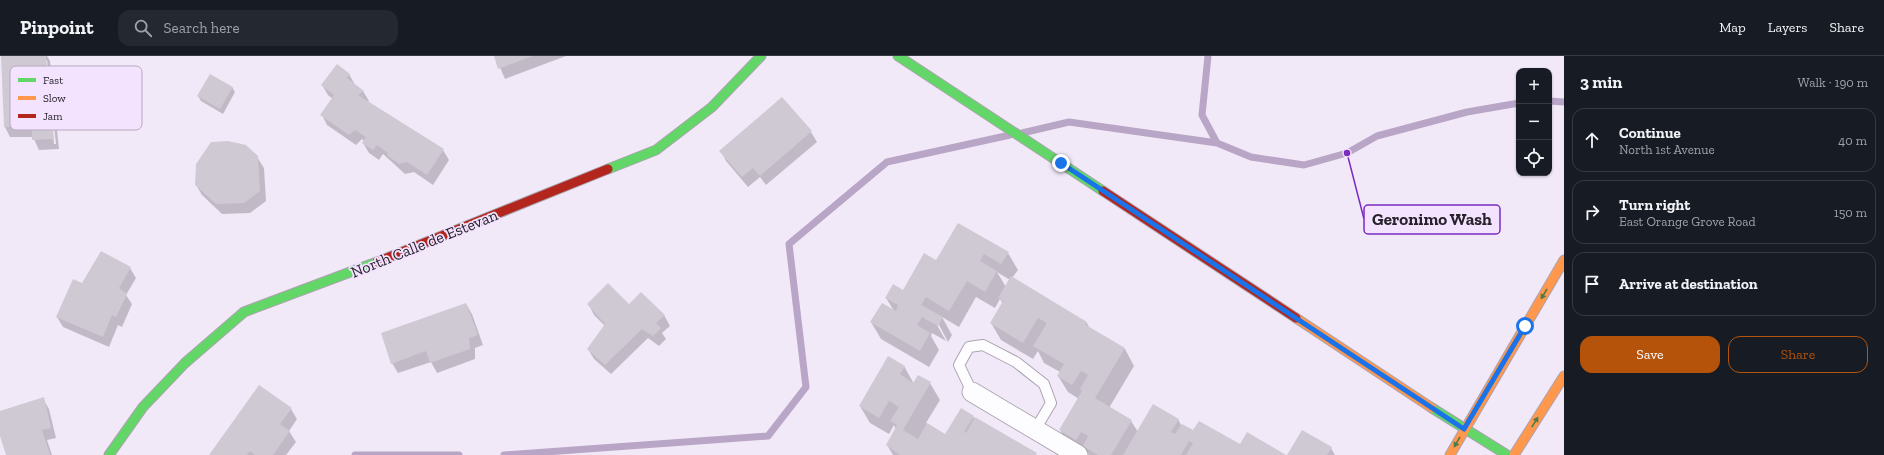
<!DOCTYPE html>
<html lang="en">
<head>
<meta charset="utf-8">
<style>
  :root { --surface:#171b24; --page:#242831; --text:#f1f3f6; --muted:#9ea1a6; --line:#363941; --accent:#b45309 }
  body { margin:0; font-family:"Zilla Slab",serif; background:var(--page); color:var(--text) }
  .controls { position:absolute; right:12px; top:12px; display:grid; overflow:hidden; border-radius:8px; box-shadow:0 1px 3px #0004 }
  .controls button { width:36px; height:36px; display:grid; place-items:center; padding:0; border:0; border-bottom:1px solid var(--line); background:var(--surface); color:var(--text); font:20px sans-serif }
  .stop { position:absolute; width:12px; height:12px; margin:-9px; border:3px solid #1a73e8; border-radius:50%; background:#fff }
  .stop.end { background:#1a73e8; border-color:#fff; box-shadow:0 1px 4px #0008 }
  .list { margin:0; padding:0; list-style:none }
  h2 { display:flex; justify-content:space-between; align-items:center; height:52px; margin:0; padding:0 16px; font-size:17px }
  h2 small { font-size:13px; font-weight:400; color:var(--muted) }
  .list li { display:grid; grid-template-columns:26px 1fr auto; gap:12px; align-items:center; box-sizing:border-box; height:64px; margin:0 8px 8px; padding:0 8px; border:1px solid var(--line); border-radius:12px }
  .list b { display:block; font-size:15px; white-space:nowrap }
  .list p { margin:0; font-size:13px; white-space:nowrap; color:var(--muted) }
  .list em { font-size:13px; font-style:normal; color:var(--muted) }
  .actions { display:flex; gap:8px; padding:12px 16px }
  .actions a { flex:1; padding:9px 0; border:1px solid var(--accent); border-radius:12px; text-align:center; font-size:14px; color:var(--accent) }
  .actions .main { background:var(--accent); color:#fff }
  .icon { flex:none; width:22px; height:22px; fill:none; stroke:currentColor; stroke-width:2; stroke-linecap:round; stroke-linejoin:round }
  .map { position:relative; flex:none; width:1564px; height:399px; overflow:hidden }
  header { display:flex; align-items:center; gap:24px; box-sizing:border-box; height:56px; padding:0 20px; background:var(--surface); border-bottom:1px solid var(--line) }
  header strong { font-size:19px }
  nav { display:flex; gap:22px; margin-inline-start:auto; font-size:14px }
  .search { width:280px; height:36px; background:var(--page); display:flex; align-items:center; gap:10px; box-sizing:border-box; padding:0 14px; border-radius:12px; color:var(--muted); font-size:15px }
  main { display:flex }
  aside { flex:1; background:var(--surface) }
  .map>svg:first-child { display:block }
</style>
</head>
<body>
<header>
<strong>Pinpoint</strong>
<div class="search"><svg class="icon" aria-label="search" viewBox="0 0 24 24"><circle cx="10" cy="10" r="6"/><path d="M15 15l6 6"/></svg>Search here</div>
<nav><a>Map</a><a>Layers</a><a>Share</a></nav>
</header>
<main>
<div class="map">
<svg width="1564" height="399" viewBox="0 0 1564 399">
  <rect width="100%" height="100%" fill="#f2e9f8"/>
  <path fill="#0003" fill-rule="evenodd" d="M2,0H47L50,5L59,93L39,94L33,81H10L5,71ZM45,4H47L56,88H54Z
    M495,0H566L505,23Z
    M349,18L355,29L363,35L369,45L368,46L443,94L449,104L433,129L414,116L405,118L383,98L379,104L369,97L363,87L364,85L362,83L356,89L327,69L322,59L333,43L328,39L322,29Z
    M232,31L235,36L223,58L201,45L198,40Z
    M782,43L811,76L817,86L766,129L760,121L748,131L726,105L721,95Z
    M257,101L264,112L266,145L250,157L222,158L202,139L196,129Z
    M958,168L1008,197L1018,214L1012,222L1087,267L1090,273L1125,293L1134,310L1109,352L1131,365L1138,376L1178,363L1181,369L1193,375L1240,390L1284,399H1089L1088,397L1087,399L1070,391L1060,374L1079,343L1068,336L1058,320L1060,316L1044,307L1038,295L1033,303L1001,284L991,267L1003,248L1000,243L995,252L976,241L959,271L942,261L952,279L948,286L939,269H937L946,285L932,277L931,280L939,294L929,311L881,283L871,266L894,255L886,242L903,235L937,206ZM997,216L1010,224L1006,231Z
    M130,212L136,222L126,239L132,248L122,271L118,269L109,291L63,271L57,261L82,228Z
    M466,248L472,258L483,289L475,292V303L437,317L431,306L398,317L392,307Z
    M589,249H629L664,259L670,270L662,277L666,283L659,290L648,282L611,318L594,303L588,293L605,270L594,259Z
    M904,310L914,328L930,327L940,344L926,367L946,379L973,360L975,364L1036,399H893L887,389L896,373L894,369L889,378L870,367L860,350Z
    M259,330L291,353L297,363L289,375L296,386L286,399H210Z
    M43,343L49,353L56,382L47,384L52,399H7L0,376V356Z
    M1331,392L1335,399H1288Z"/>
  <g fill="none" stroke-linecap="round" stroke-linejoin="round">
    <path stroke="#b9a5c6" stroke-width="7" d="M1208,0L1202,59L1217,87L1251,101L1304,109L1347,97L1377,80L1467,56L1519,47
      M1549,45L1564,46
      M1022,77L1069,66L1217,87
      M355,399H459
      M504,399L768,380L806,331L789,188L887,106L1010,79"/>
  </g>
  <path fill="#cfc9d4" d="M1,0H46L54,83L32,84V70L4,71Z
    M494,0H533L498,13Z
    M337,8L350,18L347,22L364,35L358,39L444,93L427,119L407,106L399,108L388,100V97L377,89L373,94L362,87L366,81L355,74L349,79L320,59L334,39L321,29Z
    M210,18L233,31L220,53L197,40Z
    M782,41L812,75L760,120L753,112L742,121L719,95Z
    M228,85L246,89L258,100L260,135L244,147L216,148L195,129L196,108L211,86Z
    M958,167L1009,196L1001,208L984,198L980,205L997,215L985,236L967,225L949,255L926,241L921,249L943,261L938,270L922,261L917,269L930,277L920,295L870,266L882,247L896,255L898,249L885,242L893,228L903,234L924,197L936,204Z
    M101,195L131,211L119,232L127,238L116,261L112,259L103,281L56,261L73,223L82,227Z
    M1011,220L1087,266L1086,269L1125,292L1095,342L1132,364L1111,399H1098L1083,390L1088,380L1081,376L1076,384L1059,374L1082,335L1080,333L1088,319L1081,315L1072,329L1057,320L1064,308L1033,290L1047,267L1038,262L1023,287L990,267L1003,245L998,242Z
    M608,227L629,248L641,236L665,259L656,267L661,272L653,280L642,273L605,309L587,293L605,268L587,248Z
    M466,247L478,279L469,282L470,293L430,307L426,295L391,308L381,277Z
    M888,300L905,310L900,318L913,327L918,319L931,326L903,374L918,383L927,367L945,378L961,352L974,360L964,376L966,377L975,361L1037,397L1036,399H900L886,389L897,369L890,365L899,351L889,345L879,362L859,350Z
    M259,329L292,352L280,368L290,375L273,399H255L250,395L247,399H209Z
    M44,341L51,372L42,374L50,399H6L0,380V355Z
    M1153,348L1179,363L1171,376L1175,378L1182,368L1193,374L1199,365L1240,388L1247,376L1286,399H1186L1193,387L1189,385L1181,399H1123Z
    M1302,374L1332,391L1327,399H1287Z"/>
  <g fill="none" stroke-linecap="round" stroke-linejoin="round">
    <defs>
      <path id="lane" d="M972,336L959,309L969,291L983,289L1016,306L1044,328L1051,347L1035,374"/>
      <path id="street" d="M972,336L1078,399"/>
      <path id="fast" d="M898,0L1103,135
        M608,113L656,94L712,51L761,0
        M1432,352L1507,399
        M109,399L143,351L185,307L244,256L377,206"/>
      <path id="slow" d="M1296,262L1432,352
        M1450,399L1564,204
        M1514,399L1564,320"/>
      <path id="jam" d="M1103,135L1296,262
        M377,206L608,113"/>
    </defs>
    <use href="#lane" stroke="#aba4b0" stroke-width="12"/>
    <use href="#street" stroke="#aba4b0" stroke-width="21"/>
    <use href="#fast" stroke="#aba4b0" stroke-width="11"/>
    <use href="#slow" stroke="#aba4b0" stroke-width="11"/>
    <use href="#jam" stroke="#aba4b0" stroke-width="11"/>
    <use href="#lane" stroke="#fdfcfe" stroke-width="10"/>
    <use href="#street" stroke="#fdfcfe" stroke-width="19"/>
    <use href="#fast" stroke="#63d668" stroke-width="9"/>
    <use href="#slow" stroke="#ff974d" stroke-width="9"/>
    <use href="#jam" stroke="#b3261e" stroke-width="9"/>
  </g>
  <defs><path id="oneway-solid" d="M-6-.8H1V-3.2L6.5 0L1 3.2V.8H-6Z"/></defs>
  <g fill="#467c4a">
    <use href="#oneway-solid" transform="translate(1544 238) rotate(121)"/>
    <use href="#oneway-solid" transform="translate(1535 366) rotate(-58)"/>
    <use href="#oneway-solid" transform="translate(1457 386) rotate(120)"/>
  </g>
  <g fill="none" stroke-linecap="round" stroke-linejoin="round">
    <path stroke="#1a73e8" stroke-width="5" d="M1061,107L1464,373L1525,270"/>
  </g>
  <g text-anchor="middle" stroke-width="3.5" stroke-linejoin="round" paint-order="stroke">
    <g font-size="16" fill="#28222c" stroke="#f3e3fe">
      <text transform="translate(424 187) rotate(-22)" y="6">North Calle de Estevan</text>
    </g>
  </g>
  <rect x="10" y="10" width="132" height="64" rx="6" fill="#f3e3fe" stroke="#b6a9bf" stroke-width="1"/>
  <rect x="18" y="22" width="18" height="4" fill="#63d668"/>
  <rect x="18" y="40" width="18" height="4" fill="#ff974d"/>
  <rect x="18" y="58" width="18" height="4" fill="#b3261e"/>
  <g font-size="11" fill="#28222c">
    <text x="43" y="28">Fast</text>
    <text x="43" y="46">Slow</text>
    <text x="43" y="64">Jam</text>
  </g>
  <path fill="none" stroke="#7b2cbf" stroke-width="1.5" d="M1347 97L1364 163"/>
  <circle fill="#7b2cbf" stroke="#f3e3fe" stroke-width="1.5" cx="1347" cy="97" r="4"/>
  <rect fill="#f3e3fe" stroke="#7b2cbf" stroke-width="1.5" x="1364" y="149" width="136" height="29" rx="4"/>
  <g font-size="17" text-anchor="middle" font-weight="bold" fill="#28222c">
    <text x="1432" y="169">Geronimo Wash</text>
  </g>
</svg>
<div class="controls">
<button>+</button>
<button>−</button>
<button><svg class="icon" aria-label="locate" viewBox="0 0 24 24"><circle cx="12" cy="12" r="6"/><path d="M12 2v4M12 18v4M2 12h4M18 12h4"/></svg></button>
</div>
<div class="stop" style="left:1525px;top:270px"></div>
<div class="stop end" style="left:1061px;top:107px"></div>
</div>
<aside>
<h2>3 min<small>Walk · 190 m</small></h2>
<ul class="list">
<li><svg class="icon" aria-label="ahead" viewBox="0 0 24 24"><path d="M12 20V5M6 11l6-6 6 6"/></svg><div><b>Continue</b><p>North 1st Avenue</p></div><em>40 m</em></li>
<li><svg class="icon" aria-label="right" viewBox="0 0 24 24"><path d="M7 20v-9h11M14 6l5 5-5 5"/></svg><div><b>Turn right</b><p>East Orange Grove Road</p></div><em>150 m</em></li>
<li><svg class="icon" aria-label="arrive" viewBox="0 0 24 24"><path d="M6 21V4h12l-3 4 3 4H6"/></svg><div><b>Arrive at destination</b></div></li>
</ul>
<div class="actions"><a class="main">Save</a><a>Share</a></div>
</aside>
</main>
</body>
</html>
